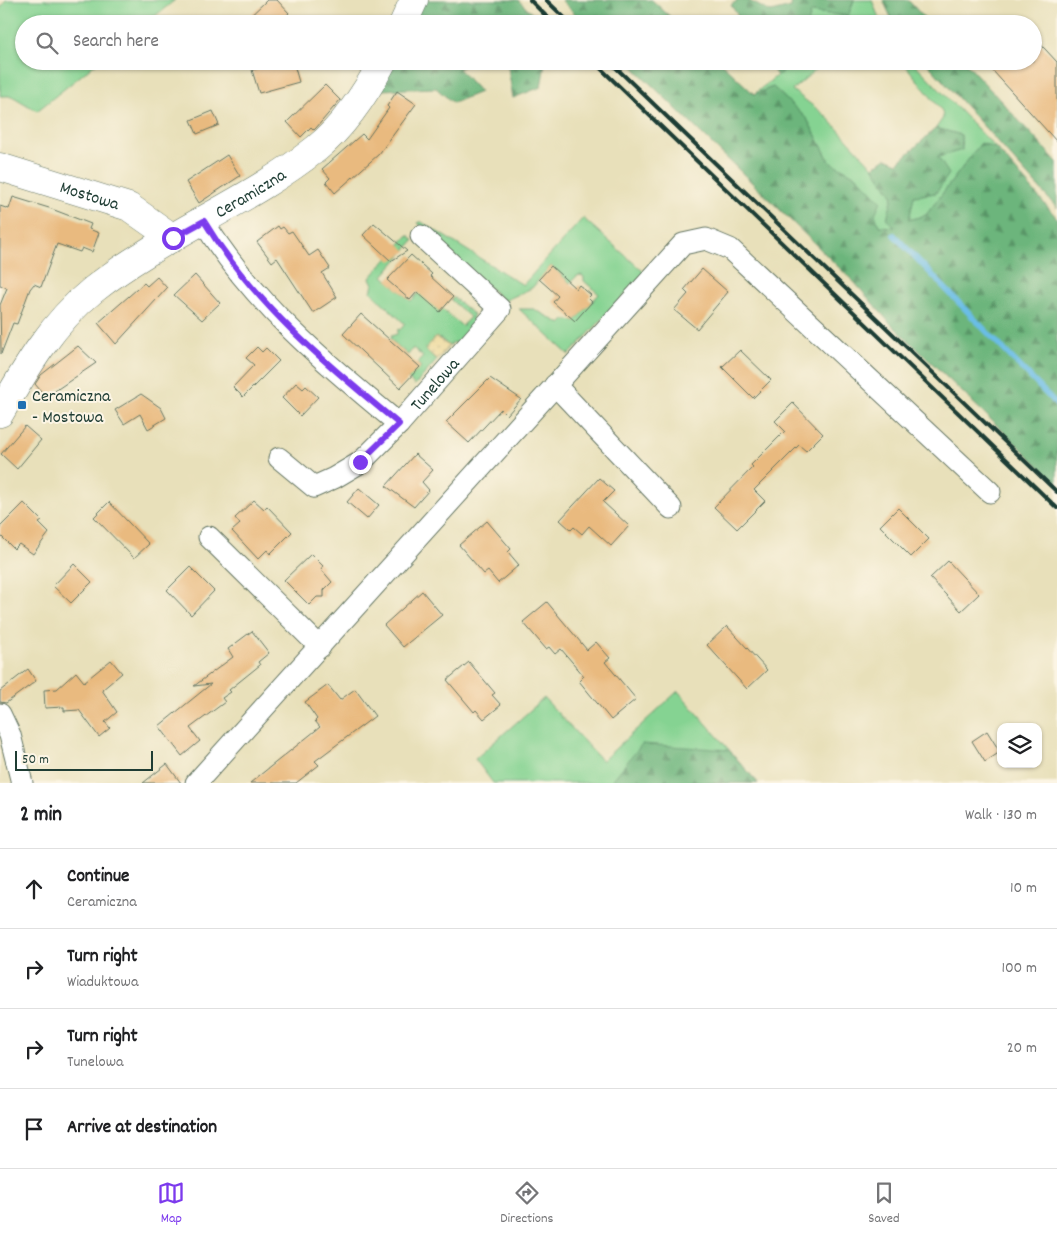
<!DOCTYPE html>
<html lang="en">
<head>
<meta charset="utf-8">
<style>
  :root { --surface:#fff; --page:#f6f6f6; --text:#202124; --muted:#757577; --line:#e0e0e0; --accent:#7c3aed }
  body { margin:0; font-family:Dekko,sans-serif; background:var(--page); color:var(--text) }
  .controls { position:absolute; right:15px; bottom:15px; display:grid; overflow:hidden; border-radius:10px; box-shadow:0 1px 4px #0004 }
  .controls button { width:45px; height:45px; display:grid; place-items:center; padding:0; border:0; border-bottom:1px solid var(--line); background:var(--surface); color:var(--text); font:25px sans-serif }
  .scale { position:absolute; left:15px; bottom:12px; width:138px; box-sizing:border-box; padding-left:5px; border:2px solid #1f3d34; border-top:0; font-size:14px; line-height:18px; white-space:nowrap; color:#1f3d34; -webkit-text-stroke:4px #fcf5e5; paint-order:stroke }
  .stop { position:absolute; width:15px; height:15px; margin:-11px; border:4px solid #7c3aed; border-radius:50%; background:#fff }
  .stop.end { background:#7c3aed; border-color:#fff; box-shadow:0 1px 5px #0008 }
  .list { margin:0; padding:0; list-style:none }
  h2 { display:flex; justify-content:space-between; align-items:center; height:65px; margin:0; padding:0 20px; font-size:21px }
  h2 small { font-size:16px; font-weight:400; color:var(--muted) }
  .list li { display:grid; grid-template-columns:32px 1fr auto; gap:15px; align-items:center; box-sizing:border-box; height:80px; padding:0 20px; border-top:1px solid var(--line) }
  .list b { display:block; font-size:19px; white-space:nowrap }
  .list p { margin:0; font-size:16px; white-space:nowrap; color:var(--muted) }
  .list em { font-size:16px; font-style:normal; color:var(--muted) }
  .icon { flex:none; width:28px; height:28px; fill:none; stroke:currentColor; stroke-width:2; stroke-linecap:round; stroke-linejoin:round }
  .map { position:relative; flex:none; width:1057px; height:783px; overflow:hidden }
  .search { position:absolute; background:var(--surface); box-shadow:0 1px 4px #0004; left:15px; right:15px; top:15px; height:55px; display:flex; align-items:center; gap:12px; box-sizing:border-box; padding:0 18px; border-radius:28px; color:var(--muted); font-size:19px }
  .sheet { height:385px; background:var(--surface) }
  nav { display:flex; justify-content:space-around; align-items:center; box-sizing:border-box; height:70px; border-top:1px solid var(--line); background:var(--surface); font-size:14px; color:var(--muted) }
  nav a { display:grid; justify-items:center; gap:2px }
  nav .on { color:var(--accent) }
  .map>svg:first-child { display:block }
</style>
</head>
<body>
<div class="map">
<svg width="1057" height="783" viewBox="0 0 1057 783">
  <defs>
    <pattern id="forest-firs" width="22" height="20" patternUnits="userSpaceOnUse" patternTransform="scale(1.25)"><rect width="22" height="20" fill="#6cb57c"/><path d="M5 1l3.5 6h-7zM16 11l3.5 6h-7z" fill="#589466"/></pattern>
    <pattern id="sand-dots" width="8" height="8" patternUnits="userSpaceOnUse" patternTransform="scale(1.25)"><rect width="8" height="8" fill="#eeda9e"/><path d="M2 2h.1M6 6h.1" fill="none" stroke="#ccbc89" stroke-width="1.8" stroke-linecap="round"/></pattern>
  </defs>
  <rect width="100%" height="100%" fill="#fcf5e5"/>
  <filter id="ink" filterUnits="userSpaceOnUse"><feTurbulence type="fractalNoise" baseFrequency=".02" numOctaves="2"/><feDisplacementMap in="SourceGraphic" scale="10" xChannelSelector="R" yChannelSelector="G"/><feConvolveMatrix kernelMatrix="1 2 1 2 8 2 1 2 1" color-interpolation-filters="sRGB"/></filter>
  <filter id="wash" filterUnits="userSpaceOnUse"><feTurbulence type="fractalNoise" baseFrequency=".0096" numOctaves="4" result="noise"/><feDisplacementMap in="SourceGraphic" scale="20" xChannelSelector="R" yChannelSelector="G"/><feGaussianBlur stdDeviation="1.12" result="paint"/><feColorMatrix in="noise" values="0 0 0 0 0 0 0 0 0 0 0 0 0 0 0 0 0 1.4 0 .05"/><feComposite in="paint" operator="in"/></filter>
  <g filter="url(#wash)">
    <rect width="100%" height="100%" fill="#e8e0ba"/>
    <path fill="#85d392" stroke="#528863" d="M6,0H175L145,24H24V61H99L37,111L12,96H0V9Z
      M854,0H872L881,24H808L811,12L848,16Z
      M795,61H826L792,90L825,115L873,167L893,196L887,219L895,228L879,226L858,177L830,162L807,119L773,87L754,94Z
      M902,61H912L997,149L981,143L926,215L909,220L914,196L936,193L938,157L962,150L961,135L936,128L943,118L942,111Z
      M583,218L645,273L569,355L519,309H534L561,324L565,320L575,321L599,294L584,281V277L581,275L577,276L570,283L551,266L532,288L504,301L418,223L420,221L523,285Z
      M408,235L414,240L383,276L411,301L421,290L440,312L442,309L462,326L470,317L451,300L453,297L474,315L472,318L478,323L458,346L454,342L449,346L440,338L426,350L437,360L415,385L408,379L421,367L417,363L423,357L413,348L408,355L391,340V336L397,334L398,329L400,330L405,324L371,292L373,284L370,278Z
      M678,691L758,783H493L475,759L544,698L602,761Z"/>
    <path fill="url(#forest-firs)" stroke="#467958" d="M424,0H518L543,24H413Z
      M561,0H652L678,24H585Z
      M738,0H748L771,12L791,7L792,0H854L848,16L811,12L808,24H743L731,5Z
      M883,0H908L930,24H894Z
      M394,61H471L459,69L480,92L453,103L436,88L379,90Z
      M507,61H549L545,64L541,87L513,98Z
      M627,61H719L754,94L773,87L807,119L830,162L858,177L881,201L875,214L879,226L895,227L887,219L893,196L873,167L886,158L898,163L936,128L961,135L962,150L938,157L949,174L936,193L914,196L909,220L926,215L981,143L997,149L1057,218V483L889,322L855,283Z
      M768,61H795L777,76Z
      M925,61H964L1057,162V208Z
      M642,744L729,750L758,783H610Z"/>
    <path fill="url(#sand-dots)" stroke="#868c69" d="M436,337L449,346L437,360L425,349Z"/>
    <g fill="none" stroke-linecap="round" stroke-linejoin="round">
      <path stroke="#6bbde7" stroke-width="5.5" d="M894,235L1057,405"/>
    </g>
    <g id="blocks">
      <path fill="#e9ba7f" d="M267,0H277L289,13L278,24H242Z
        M1033,36L1057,62V142L984,61H1033Z
        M284,61H293L299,82L259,93L252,70Z
        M325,85L340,100L316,128L314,130L311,127L301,137L287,122Z
        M397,91L416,104L379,154L335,193L326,182L330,178L322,169L362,134L367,139L389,108L387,106Z
        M213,111L219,125L197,134L191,120Z
        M227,155L240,176L199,203L186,182Z
        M13,197L49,208L91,224L89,229L99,233L92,252L82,248L80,252L57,244L41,287L34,284L30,289L17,324L13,323L1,354L0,305L7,288L0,285V206L9,209Z
        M374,223L407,251L391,261L363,235Z
        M278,226L280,229L283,227L288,233L292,231L309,256L318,250L330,268L322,273L337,297L313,313L277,258L272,262L257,242Z
        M411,255L432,274L430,276L453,297L440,312L417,292L410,300L387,280Z
        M551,266L576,289L579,285L591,295L588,298L592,302L575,321L553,302L558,296L539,279Z
        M702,269L728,292L697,329L674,310L688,294L684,290Z
        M195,275L220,303L202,320L174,295Z
        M157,277L167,288L116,344L98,323L144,283L147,286Z
        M361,314L420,367L400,388L343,334Z
        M78,346L96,363L46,397L35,384L41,375Z
        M257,347L262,352L266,348L279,361L243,397L233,387L254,365L246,358Z
        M740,350L771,380L753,398L722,367Z
        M490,378L521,399L507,415L501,409L469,443L446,422Z
        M296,383L303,389L306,386L318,397L300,416L282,398Z
        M141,394L161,408L166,418L148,429L140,414L124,424L115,410Z
        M793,403L823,434L806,451L799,445L754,490L765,501L737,529L714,507L753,467L751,465L785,431L775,421Z
        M25,426L41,440L17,469L1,454Z
        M415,454L433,470L422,482L429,490L414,507L386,486Z
        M599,478L614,491L603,502L629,526L611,546L589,526L582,534L574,527L571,530L560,520Z
        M359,488L379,505L367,519L347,502Z
        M254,500L264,509L267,506L292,532L270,554L267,550L258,559L232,531L240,524L235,518Z
        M109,502L149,544L134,558L94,517Z
        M24,503L42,521L39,523L49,533L33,554L19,544L14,549L0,535V527Z
        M898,508L929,539L911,557L880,526Z
        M487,521L511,549L508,552L519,565L498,583L488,571L484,574L459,545Z
        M311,554L323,566L321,569L332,582L324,590V597H317L309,605L284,580Z
        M948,561L979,594L961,611L930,578Z
        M74,564L92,582L71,603L53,586Z
        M190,567L214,591L191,615L167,590Z
        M422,591L442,615L403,647L384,625Z
        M547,602L587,650L596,642L610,658L605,662L636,699L611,720L579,681L584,676L561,649L555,654L549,647L546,649L523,622Z
        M727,626L767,670L747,689L707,645Z
        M252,631L269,653L258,662L260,665L229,690L231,692L222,698L225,702L190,728L200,741L182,756L159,726L211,684L194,686L233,657L228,649Z
        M111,660L122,673L102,690L117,712L105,722L110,728L99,737L79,710L64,711V707L45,708L44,690L57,689L76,672L84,682Z
        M469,662L495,693L492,695L501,705L484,719L476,710L474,712L447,680Z
        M28,669L36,681L6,703L0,702V691Z
        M328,685L340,700L355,689L375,716L315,761L319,765L296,783H250L320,727L315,721L317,719L305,702Z
        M987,731L1000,752L985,762L972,741Z
        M167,764L181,783H143Z"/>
    </g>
  </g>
  <g filter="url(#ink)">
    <use href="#blocks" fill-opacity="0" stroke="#657663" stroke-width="1"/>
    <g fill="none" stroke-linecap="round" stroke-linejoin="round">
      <defs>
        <g id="minor">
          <path d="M203,221C253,303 326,364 399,424"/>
          <path d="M555,385L671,508"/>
          <path id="s1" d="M279,458L314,487L334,478L361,462L399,424L500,309L421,236"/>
          <path d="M209,537L320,647"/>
          <path d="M0,714L10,735L22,783"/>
          <path d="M196,783L683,244L706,239L730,249L990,492"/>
        </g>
        <g id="tertiary">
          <path d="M403,24L414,0"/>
          <path id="s2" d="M0,167L129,207L173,238"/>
          <path id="s3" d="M0,413C26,368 52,323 93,290C162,235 248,203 317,148C345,125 366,93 383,61"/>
        </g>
      </defs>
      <use href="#minor" stroke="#657663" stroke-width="23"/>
      <use href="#tertiary" stroke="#657663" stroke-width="29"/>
      <use href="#minor" stroke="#fff" stroke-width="21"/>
      <use href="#tertiary" stroke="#fff" stroke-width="28"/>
      <path stroke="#1f3d34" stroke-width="4" d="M530,0L554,24
        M546,0L571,24
        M593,61L1057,508
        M609,61L1057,492"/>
    </g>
  </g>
  <g fill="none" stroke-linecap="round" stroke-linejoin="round" filter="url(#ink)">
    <path stroke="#7c3aed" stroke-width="6" d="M173,238L204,221C253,303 326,364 399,424L360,462"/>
  </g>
  <rect fill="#1f6fb2" stroke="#fcf5e5" stroke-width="2" x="17" y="400" width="10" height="10" rx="2.5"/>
  <g text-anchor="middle" stroke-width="4" stroke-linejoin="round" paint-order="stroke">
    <g font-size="18" fill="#1f3d34" stroke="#fcf5e5">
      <text dy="6" stroke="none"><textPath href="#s3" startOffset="340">Ceramiczna</textPath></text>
      <text dy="6" stroke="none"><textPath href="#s2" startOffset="94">Mostowa</textPath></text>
      <text dy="6" stroke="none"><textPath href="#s1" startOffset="206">Tunelowa</textPath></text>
    </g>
    <g font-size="18" fill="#1f3d34" stroke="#fcf5e5" text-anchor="start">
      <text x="32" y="401">Ceramiczna<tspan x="32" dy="21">- Mostowa</tspan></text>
    </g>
  </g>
</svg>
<div class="controls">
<button><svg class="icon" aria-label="layers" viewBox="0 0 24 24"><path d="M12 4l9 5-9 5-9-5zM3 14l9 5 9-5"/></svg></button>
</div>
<div class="scale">50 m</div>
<div class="stop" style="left:173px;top:238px"></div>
<div class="stop end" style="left:360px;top:462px"></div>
<div class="search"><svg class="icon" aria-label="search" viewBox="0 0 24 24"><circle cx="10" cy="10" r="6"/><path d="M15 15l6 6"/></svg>Search here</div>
</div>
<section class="sheet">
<h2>2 min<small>Walk · 130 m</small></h2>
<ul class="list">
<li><svg class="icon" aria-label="ahead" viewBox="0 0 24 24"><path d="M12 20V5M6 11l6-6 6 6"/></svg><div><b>Continue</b><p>Ceramiczna</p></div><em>10 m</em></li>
<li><svg class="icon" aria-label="right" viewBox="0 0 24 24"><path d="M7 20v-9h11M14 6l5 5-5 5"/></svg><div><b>Turn right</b><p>Wiaduktowa</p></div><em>100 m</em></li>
<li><svg class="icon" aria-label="right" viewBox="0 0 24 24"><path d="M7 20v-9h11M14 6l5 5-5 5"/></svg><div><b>Turn right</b><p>Tunelowa</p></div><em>20 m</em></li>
<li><svg class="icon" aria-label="arrive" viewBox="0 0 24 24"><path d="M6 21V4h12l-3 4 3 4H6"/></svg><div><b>Arrive at destination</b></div></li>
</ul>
</section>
<nav>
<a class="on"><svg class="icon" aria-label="map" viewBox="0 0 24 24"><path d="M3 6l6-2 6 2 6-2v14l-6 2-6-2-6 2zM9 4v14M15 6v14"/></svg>Map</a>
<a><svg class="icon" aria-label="directions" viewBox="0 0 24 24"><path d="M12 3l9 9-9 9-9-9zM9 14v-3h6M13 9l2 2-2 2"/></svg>Directions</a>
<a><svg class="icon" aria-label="saved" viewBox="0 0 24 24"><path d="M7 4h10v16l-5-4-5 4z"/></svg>Saved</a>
</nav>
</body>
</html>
